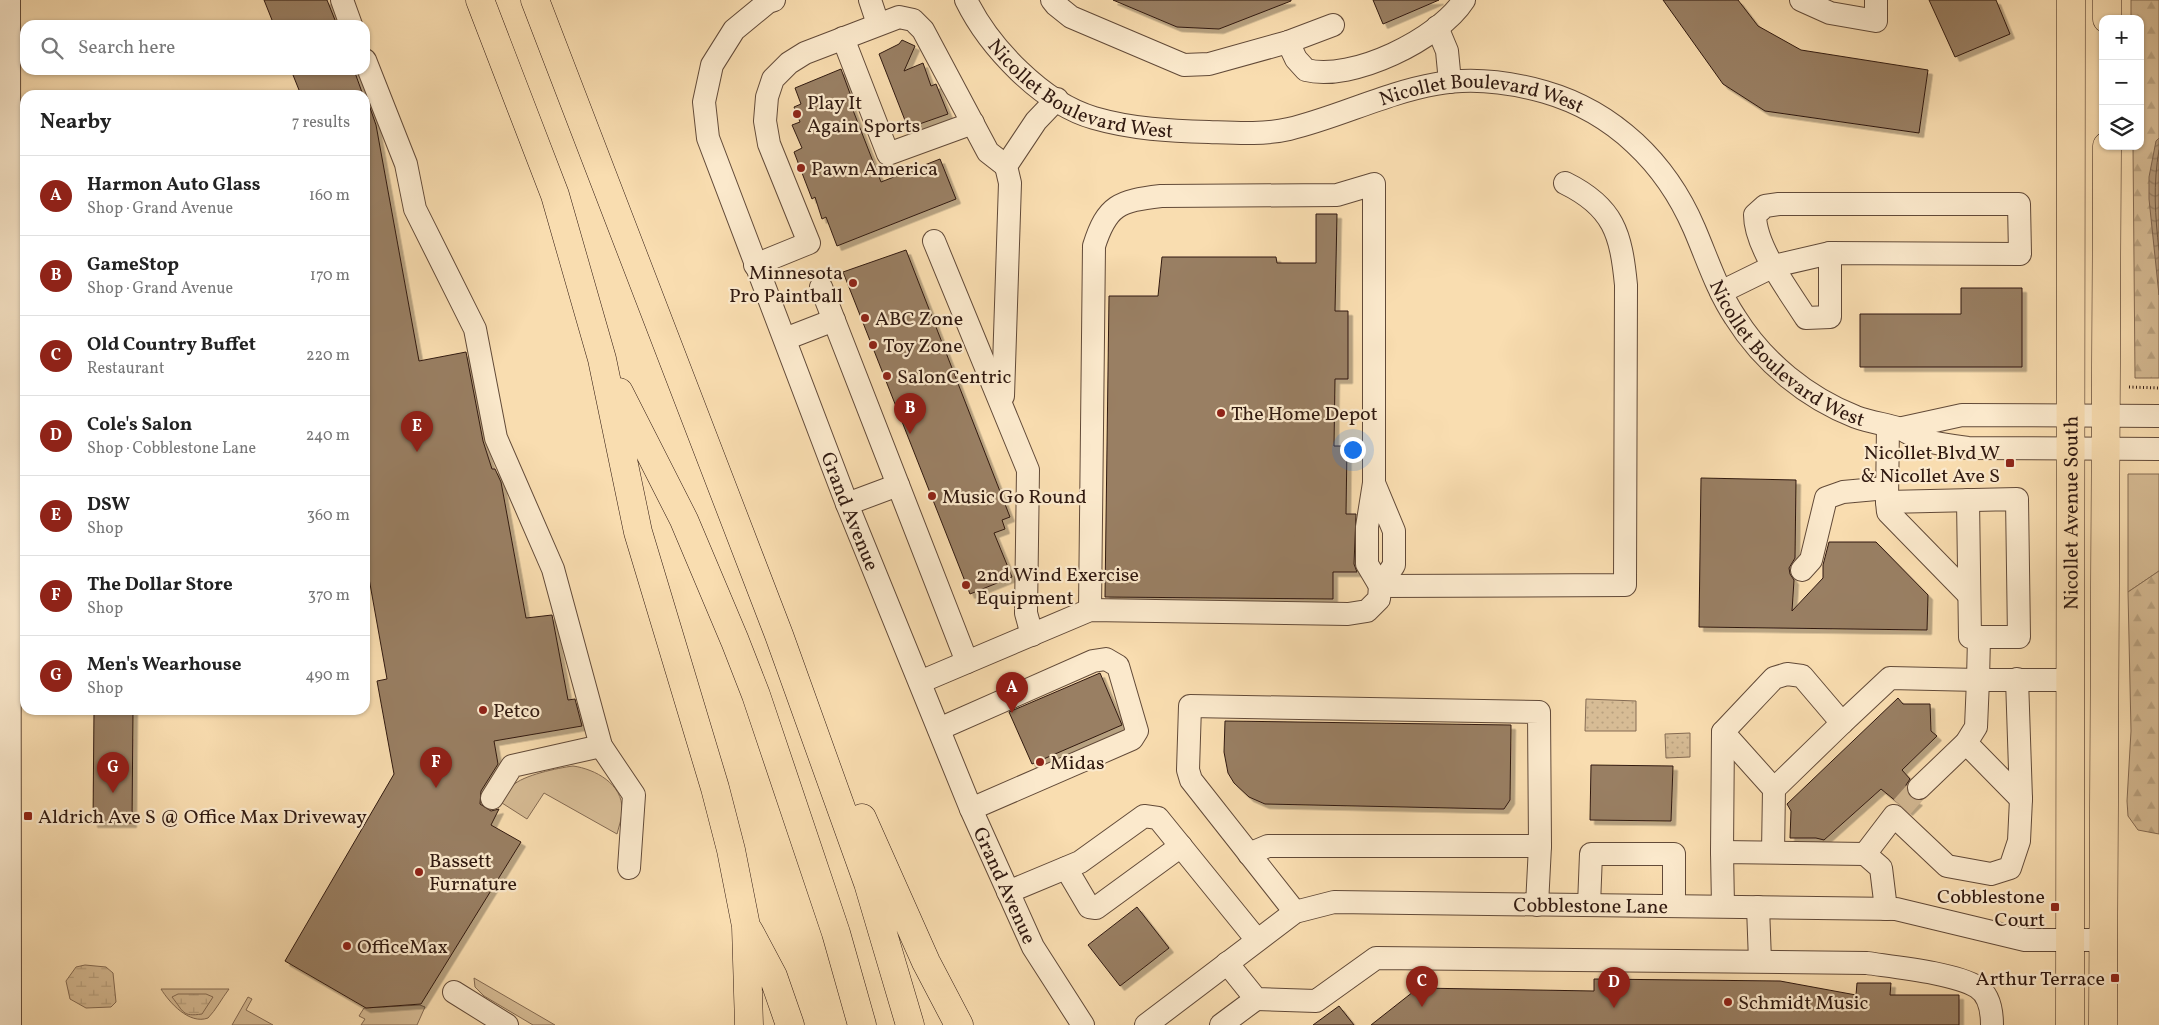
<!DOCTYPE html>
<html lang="en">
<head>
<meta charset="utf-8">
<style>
  :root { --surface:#fff; --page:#f2f2f2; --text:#222; --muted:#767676; --line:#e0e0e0; --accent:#8f2418 }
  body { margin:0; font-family:Vollkorn,serif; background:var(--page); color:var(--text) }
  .controls { position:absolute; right:15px; top:15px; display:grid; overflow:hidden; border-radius:10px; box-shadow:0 1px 4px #0004 }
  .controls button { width:45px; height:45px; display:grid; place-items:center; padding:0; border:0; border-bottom:1px solid var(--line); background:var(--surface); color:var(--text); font:25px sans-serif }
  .you { position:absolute; left:1352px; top:449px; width:18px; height:18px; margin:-12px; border:4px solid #fff; border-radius:50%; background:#1a73e8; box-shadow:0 0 0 8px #1a73e833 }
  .badge { display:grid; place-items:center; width:32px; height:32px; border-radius:50%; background:var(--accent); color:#fff; font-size:16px; font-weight:700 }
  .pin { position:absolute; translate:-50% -41px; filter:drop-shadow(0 1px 2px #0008) }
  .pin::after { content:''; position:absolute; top:26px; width:18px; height:15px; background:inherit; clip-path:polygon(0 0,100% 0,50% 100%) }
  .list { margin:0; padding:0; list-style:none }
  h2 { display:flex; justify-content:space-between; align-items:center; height:65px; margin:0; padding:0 20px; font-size:21px }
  h2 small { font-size:16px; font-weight:400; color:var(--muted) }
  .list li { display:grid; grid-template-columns:32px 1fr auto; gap:15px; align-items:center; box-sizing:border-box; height:80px; padding:0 20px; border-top:1px solid var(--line) }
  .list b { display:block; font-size:19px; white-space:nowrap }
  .list p { margin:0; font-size:16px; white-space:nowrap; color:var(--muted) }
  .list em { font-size:16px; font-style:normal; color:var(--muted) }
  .icon { flex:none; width:28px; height:28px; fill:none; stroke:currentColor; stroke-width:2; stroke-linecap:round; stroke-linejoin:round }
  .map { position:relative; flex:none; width:2159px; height:1025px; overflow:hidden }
  .search { position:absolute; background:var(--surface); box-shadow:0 1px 4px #0004; left:20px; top:20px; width:350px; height:55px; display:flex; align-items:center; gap:12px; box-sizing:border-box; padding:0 18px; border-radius:15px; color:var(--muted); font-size:19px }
  .panel { position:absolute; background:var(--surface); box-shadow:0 1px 4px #0004; left:20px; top:90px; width:350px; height:625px; border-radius:15px }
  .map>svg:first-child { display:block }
</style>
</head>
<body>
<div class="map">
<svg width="2159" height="1025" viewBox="0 0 2159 1025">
  <defs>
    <pattern id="forest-firs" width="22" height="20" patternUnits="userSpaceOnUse" patternTransform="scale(1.25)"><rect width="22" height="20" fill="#d7bc95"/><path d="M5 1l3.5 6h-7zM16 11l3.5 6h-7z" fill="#b9a17f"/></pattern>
    <pattern id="wetland-marsh" width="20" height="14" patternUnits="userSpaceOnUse" patternTransform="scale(1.25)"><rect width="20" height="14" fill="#d7bc95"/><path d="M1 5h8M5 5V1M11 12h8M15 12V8" fill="none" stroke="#b9a17f"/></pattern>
    <pattern id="park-dots" width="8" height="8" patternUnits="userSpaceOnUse" patternTransform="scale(1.25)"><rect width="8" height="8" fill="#d7bc95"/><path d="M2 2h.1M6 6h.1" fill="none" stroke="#b9a17f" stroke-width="1.8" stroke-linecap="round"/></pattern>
    <pattern id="water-waves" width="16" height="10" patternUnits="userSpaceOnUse" patternTransform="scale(1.25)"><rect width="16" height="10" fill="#b59a7a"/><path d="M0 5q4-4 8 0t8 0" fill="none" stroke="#947d63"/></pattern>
    <filter id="shadow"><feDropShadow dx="4.5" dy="4.5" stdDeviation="0" flood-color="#0004"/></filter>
  </defs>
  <rect width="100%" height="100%" fill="#f9ddb0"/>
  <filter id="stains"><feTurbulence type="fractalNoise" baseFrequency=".004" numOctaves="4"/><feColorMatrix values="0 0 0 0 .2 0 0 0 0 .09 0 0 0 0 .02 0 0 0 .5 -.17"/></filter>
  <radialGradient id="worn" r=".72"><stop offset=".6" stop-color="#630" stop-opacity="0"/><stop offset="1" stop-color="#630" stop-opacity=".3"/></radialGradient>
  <path fill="#d7bc95" stroke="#846a52" d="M2128,474H2159V571L2128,592Z
    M573,766C595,769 623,784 622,810C622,818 619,826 617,834L544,793L527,819L502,803C505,798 508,790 512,786C523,775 558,768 573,766Z
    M474,978L555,1025H533L484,996L475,987Z
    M161,989H229C222,998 216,1010 208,1018C189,1025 169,1002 161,989Z
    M248,997L252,999L246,1010L273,1025H232Z
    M420,1005L425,1007L417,1025H361L365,1019L359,1016L364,1008Z"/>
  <path fill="url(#forest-firs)" stroke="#846a52" d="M2131,0H2159V378H2135L2133,146H2140V19H2131Z
    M2159,571V834L2138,830L2128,816L2127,801L2131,731L2128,592Z"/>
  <path fill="url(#wetland-marsh)" stroke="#846a52" d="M85,965L106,967L113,973L116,1002L111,1007L86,1008L70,999L66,981L76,967Z
    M178,994H206L213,997L202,1014C182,1017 184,1012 172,997Z"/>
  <path fill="url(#park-dots)" stroke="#846a52" d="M1586,699L1636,701V731H1585Z
    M1690,733V757L1666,758L1665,734Z"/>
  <path fill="url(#water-waves)" stroke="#806650" d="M2159,138V295L2149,199V177L2156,141Z"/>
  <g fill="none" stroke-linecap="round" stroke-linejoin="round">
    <path stroke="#725a45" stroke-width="1" d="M2159,150C2153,184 2155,216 2159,250"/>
  </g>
  <path fill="#997f63" stroke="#301910" filter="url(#shadow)" d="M264,0H327L337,25H274Z
    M1113,0H1291V1L1219,29L1177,27Z
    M1373,0H1439L1383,24Z
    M1663,0H1738L1758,26L1801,50L1928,70L1919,133L1765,111L1723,84Z
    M1929,0H1996L2010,34L1955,57Z
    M902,40L915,46L904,71L923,63L931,86L936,84L948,114L908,128L879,54L899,44Z
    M841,69L852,99L849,100L881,182L940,159L956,199L837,246L826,217L822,219L815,197L812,199L794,152L802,148L792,125L800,122L794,107L801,104L795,88Z
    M291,70H354L363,95H301Z
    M365,102H368L376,125L419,361L466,352L483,441L492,469H495L501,482L526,618L552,615L568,700L575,699L582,726L494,741L498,764L481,791L480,804L491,811L499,809L491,825L521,842L421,1004L366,1008L285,961L394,774L377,681L387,679L365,556Z
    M1316,214H1337L1335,311H1348V379H1335L1334,446H1347L1346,514H1356L1354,564L1357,572H1333V599L1105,597L1109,296H1158L1162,257H1276L1277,263H1316Z
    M906,250L1010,517L1002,520L1005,529L994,533L1012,577L970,594L843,272Z
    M1961,288H2022V367H1860V314H1961Z
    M1701,478L1796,480L1795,558L1789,568L1790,574L1794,580L1792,611L1823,578V565L1829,542H1876L1928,595L1927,630L1699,627Z
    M1100,673L1122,725L1032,764L1009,712Z
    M1898,698L1903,704H1930L1931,731L1937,736L1902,770L1910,779L1906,785L1909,797L1918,801L1908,811L1881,789L1824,840L1816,838H1790L1791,811L1787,804Z
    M94,710H133L132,823H93Z
    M1225,721L1511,725L1510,800L1504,809H1498L1265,804L1249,797L1234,783L1228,773L1224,752Z
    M1591,765L1673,766L1671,821L1590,820Z
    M1137,907L1169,948L1120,986L1088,945Z
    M1594,979L1780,981L1856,995L1857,983H1891L1890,995H1959V1025H1371L1418,988L1594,991Z
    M1339,1006L1354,1025H1313Z"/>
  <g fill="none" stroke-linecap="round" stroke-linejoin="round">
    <path stroke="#d1b690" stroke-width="22" stroke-dasharray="22 11" stroke-linecap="butt" d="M1902,807L1919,788"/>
    <defs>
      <g id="minor">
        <path d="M9,0L10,1025"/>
        <path d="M342,0L351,25"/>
        <path id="s1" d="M774,0L768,2L734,30L712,65L704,102L708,138L847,504L971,809L1033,947L1083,1025"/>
        <path d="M870,0L878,24"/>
        <path id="s2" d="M966,0C989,47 1042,103 1094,118C1132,129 1170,131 1209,132C1235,133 1263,135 1289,129C1339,117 1385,93 1436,84C1472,77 1509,82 1545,92C1614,112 1666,163 1694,228C1707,258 1717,290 1735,317C1763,362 1807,398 1856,417C1870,422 1884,424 1898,428C1906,431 1913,436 1920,439C1936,444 1952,446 1968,448L2159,449"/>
        <path d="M1052,0L1056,5L1071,17L1184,65L1209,64L1288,42L1333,25"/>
        <path d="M1801,0L1830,13L1876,21V0"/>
        <path d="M1437,27L1447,51L1450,82"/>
        <path d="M843,38L888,154L973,123"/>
        <path d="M1288,42L1296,59L1306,70C1352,82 1439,39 1464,0"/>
        <path d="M365,60L406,164L415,209L475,329L496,438L553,569L601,746L634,795L629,868"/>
        <path d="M1779,204H2019L2020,254L1830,253V317L1806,318C1789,291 1755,247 1755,215L1765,206Z"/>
        <path d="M934,241L1028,470L1026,613L1032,635"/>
        <path d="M755,265L809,243L769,144L765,121L767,97L773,79L789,63L805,53L899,17L913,20L923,30L988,152L1006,166"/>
        <path d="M821,287L967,662"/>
        <path d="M1721,292L1774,266L1830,253"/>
        <path d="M785,339L834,320"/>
        <path d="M1003,396L1010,183L1006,166L1036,121L1057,99"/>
        <path d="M1888,426L1887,502L2017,499L2019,637H1979"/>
        <path d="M1898,429L1962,415L2159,416"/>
        <path d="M1968,500L1970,637H1979L1978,680H2071"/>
        <path d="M1887,502L1888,512L1969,595"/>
        <path d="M847,504L898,485"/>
        <path d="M1802,570L1811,560L1826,498L1843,492L1887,488"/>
        <path d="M1090,610L1094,246C1107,205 1119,201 1161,196L1337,195L1374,184V483L1394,531V565L1380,586L1367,564V527L1374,483"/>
        <path d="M920,682L1090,610L1348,614L1367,611L1379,599L1380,586L1625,585L1626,285C1621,234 1614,207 1565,183"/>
        <path d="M939,729L1093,661L1106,659L1118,666L1137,731L1132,739L971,809"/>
        <path d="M1723,732L1774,789L1773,852"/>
        <path d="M1966,743L2021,799"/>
        <path d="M1774,789L1842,723"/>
        <path d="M492,798L512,766L601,746"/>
        <path d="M1722,852L1723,732L1774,678L1787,674L1802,676L1842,723L1890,678L1978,680L1976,727L1966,743L1919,788"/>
        <path d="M1249,854L1268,846H1540"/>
        <path d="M1865,854L1881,868L1886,909"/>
        <path d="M1066,868L1089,907L1096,908L1181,846"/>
        <path d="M1008,892L1080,862L1144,816L1158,818L1257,940"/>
        <path d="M1589,905L1591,854H1674V904"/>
        <path d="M1723,906L1722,852L1865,854L1894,816L1947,866L1991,874L2010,868L2019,841L2021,799L2017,679"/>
        <path d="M1758,907L1760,961"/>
        <path d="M1295,912L1191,780L1188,770L1190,706L1539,712L1540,846L1537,905"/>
        <path d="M1227,963L1256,999L1316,1001L1376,958L1867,963C1894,967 1955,973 1977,987C1990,995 1992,1012 1992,1025"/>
        <path d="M454,992L507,1025"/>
        <path id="s3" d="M1146,1025L1295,912L1334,902L1896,909L2025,940H2103"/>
        <path d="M1221,1025L1256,999"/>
      </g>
      <g id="major">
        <path d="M2107,0V19"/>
        <path id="s4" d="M2070,1025L2071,0"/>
        <path d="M2103,1025L2107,146"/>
      </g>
      <path id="highway" d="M480,0L555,195L602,359L638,532L715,788L731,850L746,926L749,1025
        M535,0L779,635L868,883L910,1025
        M619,392L684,520L735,641L756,695L836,933L862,1025
        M862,818L926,962L959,1025
        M749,931L773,976L790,1025"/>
    </defs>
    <use href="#minor" stroke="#624a38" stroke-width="24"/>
    <use href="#major" stroke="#301910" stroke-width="29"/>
    <use href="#highway" stroke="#301910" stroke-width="29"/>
    <path stroke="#301910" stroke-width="3" stroke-dasharray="1 2.5" stroke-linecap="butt" d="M2129,387L2159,388"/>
    <use href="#minor" stroke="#fbe9cc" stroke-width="22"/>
    <use href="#major" stroke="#f9ddb0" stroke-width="28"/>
    <use href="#highway" stroke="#f9ddb0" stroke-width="28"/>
  </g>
  <g fill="#8f2418" stroke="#fbe9cc" stroke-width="2">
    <circle cx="797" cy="114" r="5"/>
    <circle cx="801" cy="168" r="5"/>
    <circle cx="853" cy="283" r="5"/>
    <circle cx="865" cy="318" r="5"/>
    <circle cx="873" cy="345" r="5"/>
    <circle cx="887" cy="376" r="5"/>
    <circle cx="1221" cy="413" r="5"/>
    <rect x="2005" y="458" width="10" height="10" rx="2.5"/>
    <circle cx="932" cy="496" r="5"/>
    <circle cx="966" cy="585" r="5"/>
    <circle cx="483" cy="710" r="5"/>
    <circle cx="1040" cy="762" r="5"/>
    <rect x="23" y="811" width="10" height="10" rx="2.5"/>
    <circle cx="419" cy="872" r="5"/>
    <rect x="2050" y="902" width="10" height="10" rx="2.5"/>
    <circle cx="347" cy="946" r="5"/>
    <rect x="2110" y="973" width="10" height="10" rx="2.5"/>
    <circle cx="1728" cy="1002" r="5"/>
  </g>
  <g text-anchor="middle" stroke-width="4.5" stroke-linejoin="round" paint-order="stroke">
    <g font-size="20" fill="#301910" stroke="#fbe9cc">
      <text dy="7" stroke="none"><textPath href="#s2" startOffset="154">Nicollet Boulevard West</textPath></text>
      <text dy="7" stroke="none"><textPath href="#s2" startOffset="575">Nicollet Boulevard West</textPath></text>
      <text dy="7" stroke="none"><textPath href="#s2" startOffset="1009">Nicollet Boulevard West</textPath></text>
      <text dy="7" stroke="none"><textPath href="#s1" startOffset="565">Grand Avenue</textPath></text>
      <text dy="7" stroke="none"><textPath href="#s4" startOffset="512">Nicollet Avenue South</textPath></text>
      <text dy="7" stroke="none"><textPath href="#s1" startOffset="970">Grand Avenue</textPath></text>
      <text dy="7" stroke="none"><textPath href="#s3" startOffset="484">Cobblestone Lane</textPath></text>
    </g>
    <g font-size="20" fill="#301910" stroke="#fbe9cc" text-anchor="start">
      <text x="807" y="109">Play It<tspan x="807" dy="23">Again Sports</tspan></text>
      <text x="811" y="175">Pawn America</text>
      <text x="843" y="279" text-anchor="end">Minnesota<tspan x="843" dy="23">Pro Paintball</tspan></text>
      <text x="875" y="325">ABC Zone</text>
      <text x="883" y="352">Toy Zone</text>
      <text x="897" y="383">SalonCentric</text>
      <text x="1231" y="420">The Home Depot</text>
      <text x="2000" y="459" text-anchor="end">Nicollet Blvd W<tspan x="2000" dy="23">&amp; Nicollet Ave S</tspan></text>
      <text x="942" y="503">Music Go Round</text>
      <text x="976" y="581">2nd Wind Exercise<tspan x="976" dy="23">Equipment</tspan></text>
      <text x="493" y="717">Petco</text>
      <text x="1050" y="769">Midas</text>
      <text x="38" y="823">Aldrich Ave S @ Office Max Driveway</text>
      <text x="429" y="867">Bassett<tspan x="429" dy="23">Furnature</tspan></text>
      <text x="2045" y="903" text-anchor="end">Cobblestone<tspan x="2045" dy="23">Court</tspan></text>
      <text x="357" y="953">OfficeMax</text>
      <text x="2105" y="985" text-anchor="end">Arthur Terrace</text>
      <text x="1738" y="1009">Schmidt Music</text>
    </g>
  </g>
  <rect width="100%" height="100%" filter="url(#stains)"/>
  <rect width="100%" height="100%" fill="url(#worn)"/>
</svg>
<div class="controls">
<button>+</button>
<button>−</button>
<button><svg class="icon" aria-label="layers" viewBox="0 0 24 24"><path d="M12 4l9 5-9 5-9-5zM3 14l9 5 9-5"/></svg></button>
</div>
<div class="you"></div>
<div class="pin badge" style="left:1012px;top:713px">A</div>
<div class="pin badge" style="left:910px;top:434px">B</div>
<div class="pin badge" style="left:1422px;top:1007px">C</div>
<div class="pin badge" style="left:1614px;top:1008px">D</div>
<div class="pin badge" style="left:417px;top:452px">E</div>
<div class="pin badge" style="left:436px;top:788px">F</div>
<div class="pin badge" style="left:113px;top:793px">G</div>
<div class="search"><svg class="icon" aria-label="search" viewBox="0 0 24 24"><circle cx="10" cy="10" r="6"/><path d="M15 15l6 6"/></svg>Search here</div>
<section class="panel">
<h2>Nearby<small>7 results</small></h2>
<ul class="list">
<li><span class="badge">A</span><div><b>Harmon Auto Glass</b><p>Shop · Grand Avenue</p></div><em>160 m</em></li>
<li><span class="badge">B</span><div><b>GameStop</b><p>Shop · Grand Avenue</p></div><em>170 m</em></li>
<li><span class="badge">C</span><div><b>Old Country Buffet</b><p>Restaurant</p></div><em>220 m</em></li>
<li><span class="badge">D</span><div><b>Cole's Salon</b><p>Shop · Cobblestone Lane</p></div><em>240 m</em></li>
<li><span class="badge">E</span><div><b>DSW</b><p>Shop</p></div><em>360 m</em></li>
<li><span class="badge">F</span><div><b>The Dollar Store</b><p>Shop</p></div><em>370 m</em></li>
<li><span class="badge">G</span><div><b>Men's Wearhouse</b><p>Shop</p></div><em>490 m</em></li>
</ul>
</section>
</div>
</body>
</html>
